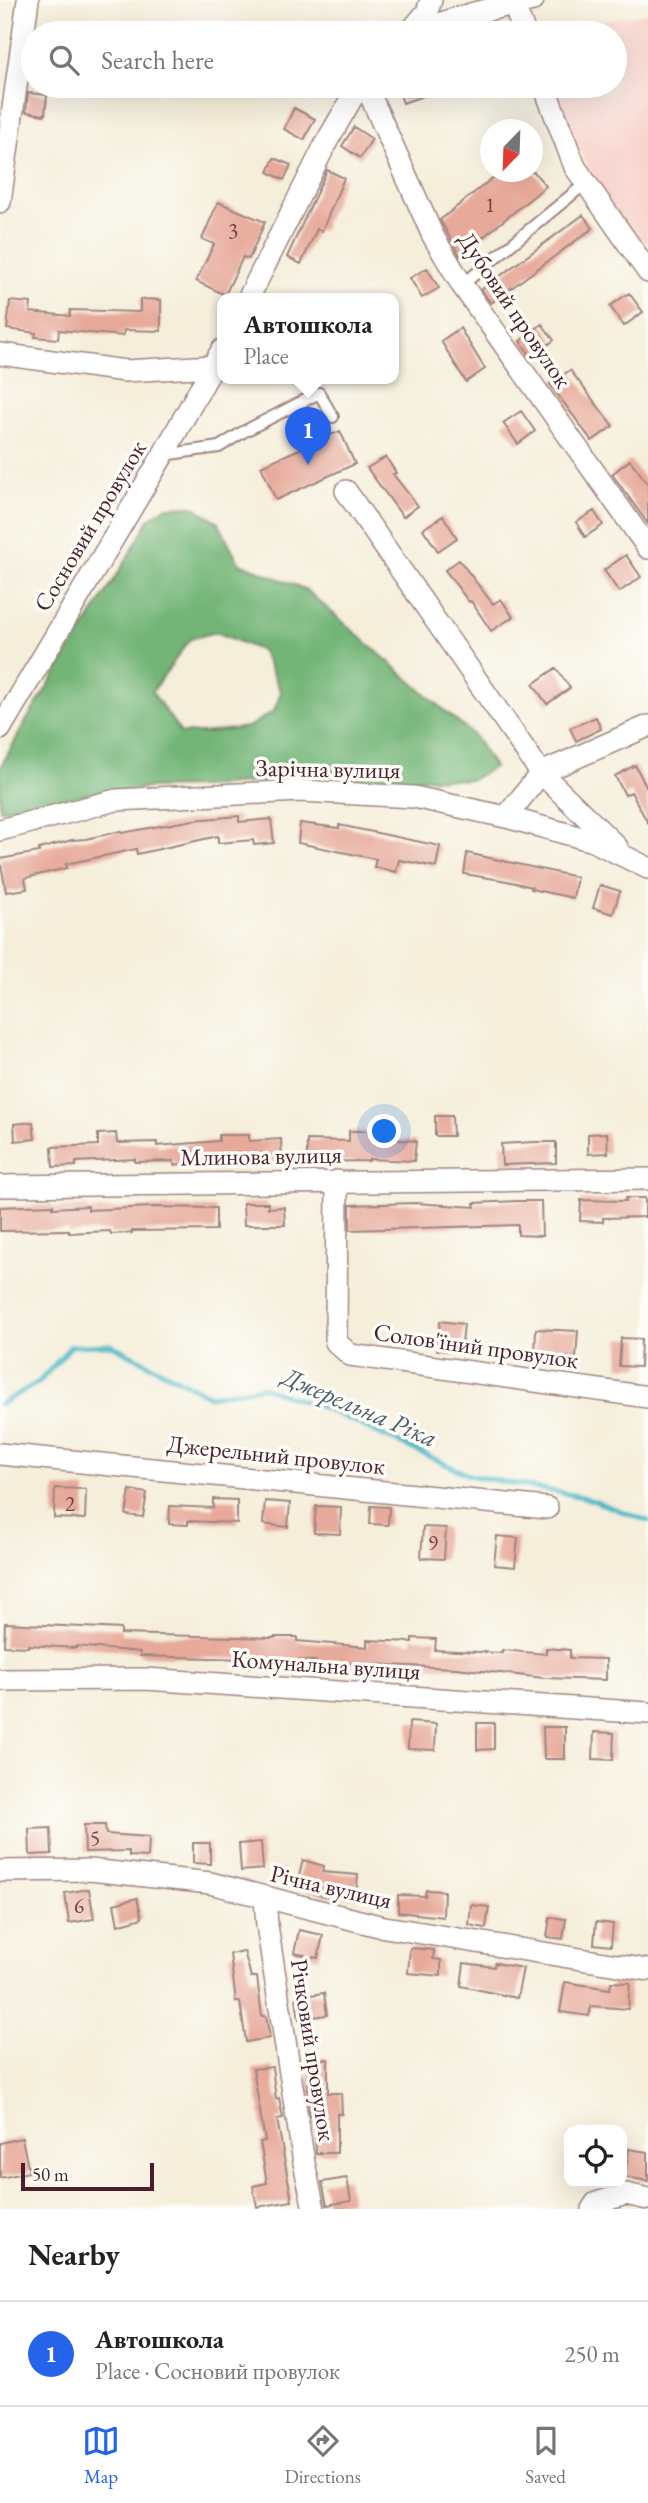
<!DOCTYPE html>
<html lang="en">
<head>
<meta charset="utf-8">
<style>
  :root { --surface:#fff; --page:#f2f2f2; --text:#222; --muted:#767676; --line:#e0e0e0; --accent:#2563eb }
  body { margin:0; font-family:"EB Garamond",serif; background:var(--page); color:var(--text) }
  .controls { position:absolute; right:21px; bottom:21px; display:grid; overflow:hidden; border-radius:14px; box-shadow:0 7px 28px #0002 }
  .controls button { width:63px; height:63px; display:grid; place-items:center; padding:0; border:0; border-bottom:2px solid var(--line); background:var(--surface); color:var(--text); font:35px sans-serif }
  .compass { position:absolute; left:480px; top:119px; width:63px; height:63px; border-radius:50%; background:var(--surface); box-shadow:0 7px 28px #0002; rotate:203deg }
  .scale { position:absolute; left:21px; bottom:18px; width:133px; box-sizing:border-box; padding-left:7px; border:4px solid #4a1f2b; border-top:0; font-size:19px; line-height:24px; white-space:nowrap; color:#4a1f2b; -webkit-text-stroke:5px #fdfcf7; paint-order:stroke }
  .you { position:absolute; left:385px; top:1132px; width:24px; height:24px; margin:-18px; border:5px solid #fff; border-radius:50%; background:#1a73e8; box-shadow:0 0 0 10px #1a73e833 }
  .badge { display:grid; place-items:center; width:46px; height:46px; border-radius:50%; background:var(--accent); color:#fff; font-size:23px; font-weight:700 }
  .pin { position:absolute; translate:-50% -58px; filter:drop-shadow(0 2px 4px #0008) }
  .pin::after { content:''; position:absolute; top:37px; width:24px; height:21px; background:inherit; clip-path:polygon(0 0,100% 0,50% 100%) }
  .popup { position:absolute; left:217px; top:293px; width:182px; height:91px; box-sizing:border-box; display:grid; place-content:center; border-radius:14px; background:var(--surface); filter:drop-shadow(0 2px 5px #0005); font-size:23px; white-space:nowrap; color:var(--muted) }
  .popup b { font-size:26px; color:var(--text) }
  .popup::after { content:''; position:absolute; left:50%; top:100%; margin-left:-14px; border:14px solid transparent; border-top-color:var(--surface) }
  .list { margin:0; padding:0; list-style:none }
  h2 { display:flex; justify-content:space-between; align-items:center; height:91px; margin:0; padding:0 28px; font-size:30px }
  h2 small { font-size:23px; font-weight:400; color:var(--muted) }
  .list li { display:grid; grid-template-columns:46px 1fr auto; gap:21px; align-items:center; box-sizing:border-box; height:105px; padding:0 28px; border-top:2px solid var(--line) }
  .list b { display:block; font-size:26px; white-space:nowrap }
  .list p { margin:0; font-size:23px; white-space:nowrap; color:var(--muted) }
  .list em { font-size:23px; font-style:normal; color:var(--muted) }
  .icon { flex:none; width:38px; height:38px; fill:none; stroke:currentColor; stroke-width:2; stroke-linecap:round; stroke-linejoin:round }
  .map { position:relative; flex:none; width:648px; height:2209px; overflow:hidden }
  .search { position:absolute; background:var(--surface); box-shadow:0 7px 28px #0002; left:21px; right:21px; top:21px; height:77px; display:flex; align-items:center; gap:18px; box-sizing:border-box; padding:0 24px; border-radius:38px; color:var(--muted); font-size:26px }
  .sheet { height:196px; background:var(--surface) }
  nav { display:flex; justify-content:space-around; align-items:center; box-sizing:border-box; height:98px; border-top:2px solid var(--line); background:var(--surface); font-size:19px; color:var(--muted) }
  nav a { display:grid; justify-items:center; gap:4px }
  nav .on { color:var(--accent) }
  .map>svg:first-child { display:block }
</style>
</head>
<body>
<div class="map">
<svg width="648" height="2209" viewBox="0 0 648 2209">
  <rect width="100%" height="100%" fill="#fdfcf7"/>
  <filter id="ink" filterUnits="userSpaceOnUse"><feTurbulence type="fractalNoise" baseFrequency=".0143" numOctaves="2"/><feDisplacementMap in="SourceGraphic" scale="14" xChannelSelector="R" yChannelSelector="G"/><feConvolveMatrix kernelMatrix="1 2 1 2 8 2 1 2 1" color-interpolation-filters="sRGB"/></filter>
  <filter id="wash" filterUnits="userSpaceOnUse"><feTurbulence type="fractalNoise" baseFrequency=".00686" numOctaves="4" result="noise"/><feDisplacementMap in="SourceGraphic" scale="28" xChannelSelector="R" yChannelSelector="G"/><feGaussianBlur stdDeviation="1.57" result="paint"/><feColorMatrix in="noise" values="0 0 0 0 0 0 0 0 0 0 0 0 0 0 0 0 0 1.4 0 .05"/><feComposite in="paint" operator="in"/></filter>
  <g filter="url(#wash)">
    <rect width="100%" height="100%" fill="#f5eeda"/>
    <path fill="#f7d0c9" d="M648,13V260L602,199L564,118L552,86H615V33H532L531,31Z"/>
    <path fill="#73b577" stroke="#5e6a51" stroke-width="2" fill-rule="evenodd" d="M193,506L218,522L239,563L305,589L475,737L494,767L471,780L427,778L372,785L289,779L202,787L148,788L82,795L0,810V768L28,718L124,564L149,519L166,507ZM216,632L262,651L281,692L274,711L248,727L204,733H181L152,692L190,639Z"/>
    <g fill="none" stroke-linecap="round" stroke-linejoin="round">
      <path stroke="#4dbac7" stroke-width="5" d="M0,1404L39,1382L71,1346L112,1345L210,1396L262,1387L326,1409L469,1475L583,1497L648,1521"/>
    </g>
    <g id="blocks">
      <path fill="#e7a99a" d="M397,86H447V88L403,103Z
        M28,93L47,95L45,115L26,112Z
        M294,108L315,119L304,140L284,129Z
        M354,127L372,139L360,158L342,146Z
        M274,158L291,165L284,180L268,172Z
        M327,170L344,178L322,231L317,229L301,264L287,257Z
        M500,172H534L546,186L460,256L440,220Z
        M218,202L265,222L249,259L243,257L225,295L196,281L214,244L202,239Z
        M583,215L593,228L491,303L481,290Z
        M427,268L439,288L422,298L410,278Z
        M629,293L643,312L624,326L610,306Z
        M140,299L161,300V331L124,330L123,336L59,330L58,339L35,337L36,333L7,329L10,301L31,303L30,312L70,316V310L140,312Z
        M542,324L554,340L532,357L520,341Z
        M460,328L485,369L466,382L441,341Z
        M570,370L613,426L592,441L550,384Z
        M521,411L535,431L518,444L503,423Z
        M340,431L355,464L276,500L261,466Z
        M386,457L396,473L393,474L418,506L403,517L367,468Z
        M630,460L648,484V524L612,474Z
        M594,511L603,525L585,537L576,522Z
        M443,516L457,538L438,551L423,529Z
        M626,555L641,577L619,592L604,570Z
        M459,560L493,604L501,599L513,617L491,631L471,601L469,602L445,570Z
        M556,668L570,688L547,704L533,684Z
        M596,717L601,729L576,741L570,728Z
        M635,765L648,790V823L631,792L625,795L615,776Z
        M239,816V822L271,819L274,843L254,845L253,840L218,843V836L137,854L136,849L66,864L67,868L25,878L27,889L6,892L0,859L39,852V849L72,840L86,839L121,831L122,833L193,820Z
        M300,823L339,828V825L440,846L436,867L399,860L396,872L374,867L376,859L298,843Z
        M467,853L577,877L573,898L531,889L532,887L507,881L464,874Z
        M600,885L620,891L613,914L593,908Z
        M435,1116H452L453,1136H435Z
        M33,1122L35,1139L15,1141L14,1124Z
        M349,1131H369V1138L416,1141L414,1161L369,1159V1161L307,1162V1140L349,1141Z
        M116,1133L117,1143L157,1142V1146L219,1141V1135H249V1141L281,1139L282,1162H196L174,1165V1161L135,1162V1159L76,1162V1166L53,1167L52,1147L98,1145V1134Z
        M607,1133L608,1153L588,1154V1134Z
        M534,1142H556V1163L502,1165L501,1144Z
        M626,1198H645V1217L603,1218V1222L580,1221L581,1200L626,1201Z
        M518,1201H541L542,1236L518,1235V1225L350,1230V1205L415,1203L475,1207L474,1203Z
        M243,1203H268V1208L284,1207L285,1225H244Z
        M53,1205V1208L88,1206V1210L152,1207L216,1208V1230L132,1231V1233L111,1234L110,1231L69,1233V1230L0,1231V1207Z
        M440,1321L464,1324L461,1353L437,1350Z
        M536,1329L578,1331L576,1358L535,1355Z
        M621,1338L641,1339L640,1367L619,1366Z
        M55,1488L86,1489L85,1519L54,1518Z
        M130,1490L147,1493L143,1517L126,1515Z
        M213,1499L237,1500V1523L188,1521V1525L169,1524L170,1506L213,1508Z
        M265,1501L290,1503L288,1527L263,1524Z
        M316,1506L341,1507L340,1534L314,1533Z
        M371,1506L389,1507L388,1525L370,1524Z
        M423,1527L446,1528L444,1559L421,1558Z
        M497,1536L518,1538L515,1567L494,1565Z
        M5,1623L121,1629V1634L274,1638V1637H297V1641L367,1647V1640L412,1642V1638L436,1639L435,1650L502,1653V1650L546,1654V1648L570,1650V1658L606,1659V1680L544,1678L456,1668L342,1663L341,1671L315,1668L316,1661L140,1656V1652L76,1646V1648L28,1645V1647L4,1646Z
        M409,1722L436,1724L435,1750L408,1749Z
        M477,1723H494V1749L477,1750Z
        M543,1727H565V1759H544Z
        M594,1732L614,1733L613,1760L593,1759Z
        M84,1825H105L106,1834L149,1837L148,1857L129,1856V1851L85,1852Z
        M51,1828L52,1854L30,1855L29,1829Z
        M261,1842L263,1869L241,1871L239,1844Z
        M193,1843H210V1864L193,1863Z
        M303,1860L324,1866L322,1872L358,1875L356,1898L326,1896L296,1888Z
        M89,1889L94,1919L69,1923L65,1893Z
        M426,1890L444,1891L443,1917L398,1912V1895L425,1896Z
        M137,1898L142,1918L118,1925L114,1904Z
        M471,1905L489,1907L486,1928L469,1925Z
        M550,1917L566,1919L563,1939L547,1937Z
        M596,1922L613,1924L611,1946L594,1944Z
        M299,1930L323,1935L318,1958L294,1953Z
        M410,1948L434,1950L433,1959L441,1960V1976L408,1973Z
        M244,1951L251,1977H257L262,2016H266L270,2038L246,2042L240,2002H236L230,1954Z
        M464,1963L494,1967L495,1963L523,1968L517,1998L461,1986Z
        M565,1982L610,1989L611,1982L630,1983L628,2009L591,2006L589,2016L560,2012Z
        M324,1993L327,2015L299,2019L296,1997Z
        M310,2058L328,2059V2093H341L342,2114H337V2153H316L314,2116H310L308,2095Z
        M272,2067L276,2099L279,2098L283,2118L277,2119L292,2201L257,2207L253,2186L267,2183L260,2142L265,2141L253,2069Z
        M22,2138L29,2172L0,2178V2143Z
        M629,2149L648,2152V2181L625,2177Z
        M347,2178L351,2201L327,2205L322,2182Z"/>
    </g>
  </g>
  <g filter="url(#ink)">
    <use href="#blocks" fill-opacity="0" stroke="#a08682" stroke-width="2"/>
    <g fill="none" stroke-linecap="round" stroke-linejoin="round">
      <defs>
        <path id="service" d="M462,285L586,183
          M163,455L219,447L243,432L319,393L333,417"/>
        <path id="minor" d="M513,4L525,33
          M410,32L427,12L431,0
          M408,33L474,13L533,0
          M366,86L433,236L462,285L648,548
          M544,86L575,167L648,272
          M0,202L28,0
          M248,299L327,141L359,86
          M0,354L125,371L214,366
          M346,491L541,773L617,847
          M0,729L163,455L222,350
          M506,817L541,773L648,726
          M0,830L116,800L301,791L414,797L506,817L593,841L648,868
          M337,1181L336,1342L350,1355L648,1397
          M0,1186L648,1179
          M0,1454L547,1508
          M0,1680L146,1679L648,1713
          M0,1871L90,1870L210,1883L379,1926L648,1970
          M265,1899L267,1925L304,2163L314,2209
          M592,2209L596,2203L626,2194L648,2199"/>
      </defs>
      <use href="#service" stroke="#a08682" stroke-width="14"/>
      <use href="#minor" stroke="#a08682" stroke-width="24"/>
      <use href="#service" stroke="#fff" stroke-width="10"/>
      <use href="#minor" stroke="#fff" stroke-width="21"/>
    </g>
  </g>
  <g text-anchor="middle" stroke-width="7" stroke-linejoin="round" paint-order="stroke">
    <g font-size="21" fill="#714247">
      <text x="490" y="212">1</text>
      <text x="233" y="238">3</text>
      <text x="70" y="1511">2</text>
      <text x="433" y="1550">9</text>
      <text x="95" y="1845">5</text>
      <text x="79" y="1913">6</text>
    </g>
    <g font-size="24" fill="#4a1f2b" stroke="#fdfcf7">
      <text transform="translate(515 310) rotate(56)" y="8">Дубовий провулок</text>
      <text transform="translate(90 526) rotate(-59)" y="8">Сосновий провулок</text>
      <text transform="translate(328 769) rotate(1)" y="8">Зарічна вулиця</text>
      <text transform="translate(261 1156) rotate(-1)" y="8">Млинова вулиця</text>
      <text transform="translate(476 1346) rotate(8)" y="8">Солов'їний провулок</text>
      <text transform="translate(276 1455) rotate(6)" y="8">Джерельний провулок</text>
      <text transform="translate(326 1665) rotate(4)" y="8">Комунальна вулиця</text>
      <text transform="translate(331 1887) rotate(13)" y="8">Річна вулиця</text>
      <text transform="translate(313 2050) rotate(81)" y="8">Річковий провулок</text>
    </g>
    <g font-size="26" font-style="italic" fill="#4b5d69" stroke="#fdfcf7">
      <text transform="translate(360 1407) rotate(23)" y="9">Джерельна Ріка</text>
    </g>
  </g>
</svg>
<div class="controls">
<button><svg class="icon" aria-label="locate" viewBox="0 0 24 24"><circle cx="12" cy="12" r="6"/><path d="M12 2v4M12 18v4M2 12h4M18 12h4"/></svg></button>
</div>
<svg class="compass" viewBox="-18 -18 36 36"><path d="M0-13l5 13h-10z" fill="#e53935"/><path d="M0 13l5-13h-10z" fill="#767676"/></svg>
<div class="scale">50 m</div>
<div class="you"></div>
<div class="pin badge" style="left:308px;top:465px">1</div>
<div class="popup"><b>Автошкола</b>Place</div>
<div class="search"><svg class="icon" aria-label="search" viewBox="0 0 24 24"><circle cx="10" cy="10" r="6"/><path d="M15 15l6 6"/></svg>Search here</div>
</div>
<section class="sheet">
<h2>Nearby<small></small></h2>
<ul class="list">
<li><span class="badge">1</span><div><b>Автошкола</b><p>Place · Сосновий провулок</p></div><em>250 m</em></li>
</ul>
</section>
<nav>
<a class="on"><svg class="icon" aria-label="map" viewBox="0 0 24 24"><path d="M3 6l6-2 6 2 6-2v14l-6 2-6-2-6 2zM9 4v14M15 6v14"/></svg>Map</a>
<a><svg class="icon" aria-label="directions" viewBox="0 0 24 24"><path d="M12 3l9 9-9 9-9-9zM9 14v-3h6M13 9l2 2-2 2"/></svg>Directions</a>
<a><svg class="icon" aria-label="saved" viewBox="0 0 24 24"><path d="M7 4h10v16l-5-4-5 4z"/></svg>Saved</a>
</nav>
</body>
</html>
